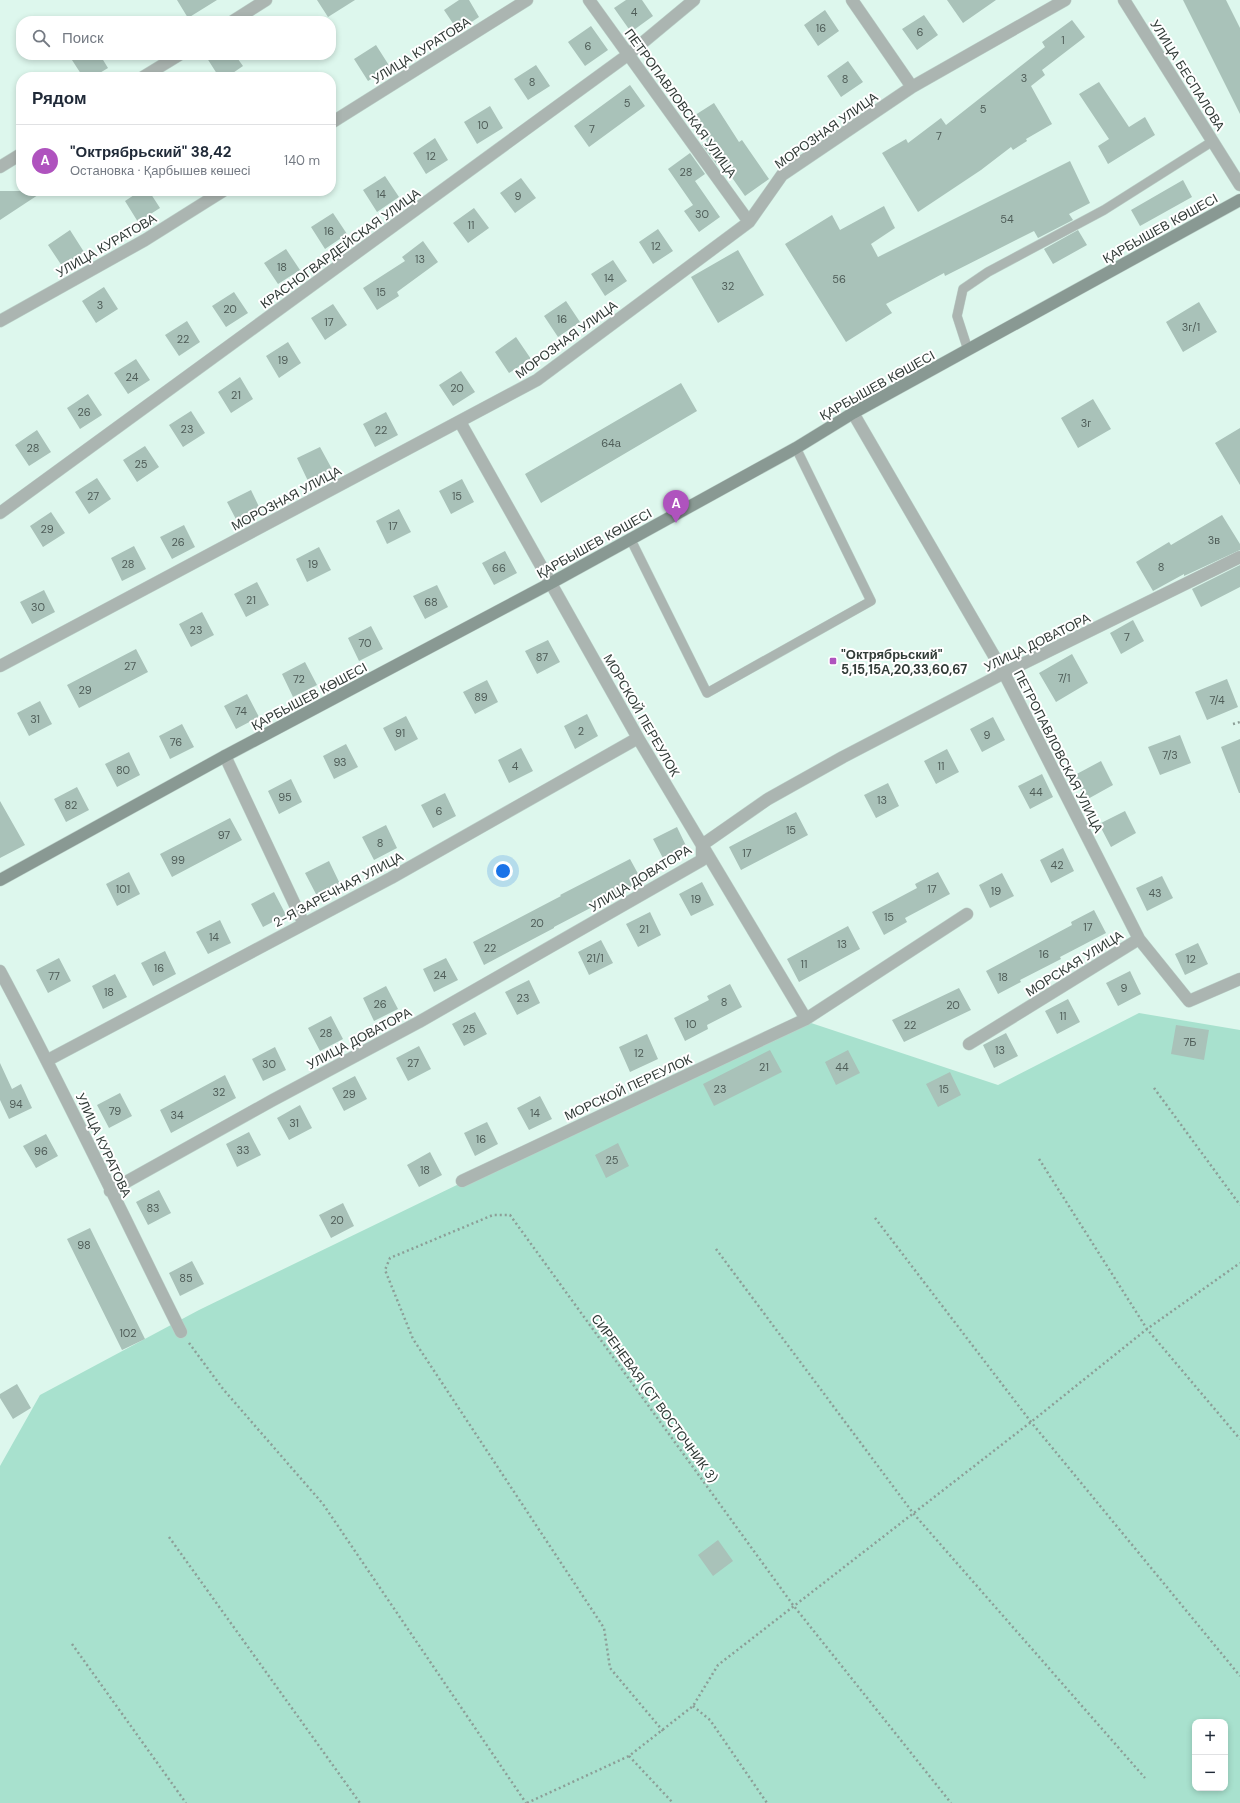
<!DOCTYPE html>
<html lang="ru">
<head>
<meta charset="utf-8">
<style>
  :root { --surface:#fff; --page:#f6f6f7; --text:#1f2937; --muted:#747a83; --line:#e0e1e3; --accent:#af53be }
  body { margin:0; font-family:"DM Sans",sans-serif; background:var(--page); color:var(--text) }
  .controls { position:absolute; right:12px; bottom:12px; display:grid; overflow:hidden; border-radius:8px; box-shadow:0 2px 6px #0003 }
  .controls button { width:36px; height:36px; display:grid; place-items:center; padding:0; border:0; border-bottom:1px solid var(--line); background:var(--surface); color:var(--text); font:20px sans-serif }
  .you { position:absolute; left:503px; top:871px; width:14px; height:14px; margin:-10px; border:3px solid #fff; border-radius:50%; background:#1a73e8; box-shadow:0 0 0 6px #1a73e833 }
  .badge { display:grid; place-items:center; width:26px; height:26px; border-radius:50%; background:var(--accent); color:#fff; font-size:13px; font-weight:700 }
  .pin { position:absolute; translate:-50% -33px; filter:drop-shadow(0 1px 2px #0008) }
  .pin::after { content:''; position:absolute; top:21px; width:14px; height:12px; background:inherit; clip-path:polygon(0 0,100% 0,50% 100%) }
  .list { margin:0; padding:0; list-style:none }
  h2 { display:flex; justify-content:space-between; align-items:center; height:52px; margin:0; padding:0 16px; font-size:17px }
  h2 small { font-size:13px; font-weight:400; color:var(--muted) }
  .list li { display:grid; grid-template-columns:26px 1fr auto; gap:12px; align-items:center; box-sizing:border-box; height:72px; padding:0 16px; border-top:1px solid var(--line) }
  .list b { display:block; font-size:15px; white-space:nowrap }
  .list p { margin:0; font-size:13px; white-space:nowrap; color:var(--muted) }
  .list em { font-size:13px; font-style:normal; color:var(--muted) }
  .icon { flex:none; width:22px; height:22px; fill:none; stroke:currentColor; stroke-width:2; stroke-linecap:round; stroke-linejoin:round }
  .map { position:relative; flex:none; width:1240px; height:1803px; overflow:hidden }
  .search { position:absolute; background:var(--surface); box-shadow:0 2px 6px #0003; left:16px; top:16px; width:320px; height:44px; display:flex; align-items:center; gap:10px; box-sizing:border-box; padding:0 14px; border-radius:16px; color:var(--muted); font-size:15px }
  .panel { position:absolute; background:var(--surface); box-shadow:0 2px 6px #0003; left:16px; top:72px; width:320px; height:124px; border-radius:16px }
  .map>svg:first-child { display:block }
</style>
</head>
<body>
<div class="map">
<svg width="1240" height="1803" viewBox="0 0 1240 1803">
  <rect width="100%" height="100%" fill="#ddf7ed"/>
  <path fill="#a8e1ce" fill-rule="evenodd" d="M1139,1013L1240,1030V1803H0V1466L40,1395L199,1310L799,1019L998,1085ZM1195,1722H1225V1788H1195Z"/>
  <path fill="#a9c2b9" d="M177,0H217L188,18Z
    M317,0H355L328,17Z
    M459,0H469L479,17L458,31L444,10Z
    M626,0H642L653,16L631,32L614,8Z
    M947,0H996L963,23Z
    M1183,0H1226L1240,28V114Z
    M825,10L839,31L818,46L804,25Z
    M924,15L938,35L917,50L902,29Z
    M1072,20L1085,37L1042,70L1045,75L1031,86L1052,124L1026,139L1027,141L1013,150L1011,147L981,170L918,212L882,153L906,139L908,143L941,118L946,125L1045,47L1042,42Z
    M591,26L608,50L585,66L568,42Z
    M376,45L390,67L368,81L354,59Z
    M81,55H100L108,68L93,77H83L72,60Z
    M205,55H235L243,66L227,77H219Z
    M848,61L863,82L841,97L827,76Z
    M536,65L550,86L528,100L514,79Z
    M1099,82L1129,127L1145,117L1155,135L1108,164L1098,146L1109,139L1079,94Z
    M630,85L645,106L589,147L574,126Z
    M714,103L739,142L742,140L769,179L745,196L721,162L717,165L702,145L707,141L692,117Z
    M490,106L503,128L477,144L464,122Z
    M435,138L448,160L426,174L413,153Z
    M690,153L705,174L695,181L720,217L699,232L684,211L693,205L668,169Z
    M1070,161L1090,203L1069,214L1073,220L1038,238L1034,231L945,276L944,273L886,304L892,313L846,342L785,244L832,215L840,230L884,206L895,228L871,244L878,257Z
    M385,176L399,197L377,212L363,190Z
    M521,178L536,198L515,213L500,193Z
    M1183,180L1192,197L1140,226L1131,210Z
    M0,191H44L0,220Z
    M140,191H149L160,208L138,222L125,201Z
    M474,208L489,228L468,243L453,223Z
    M333,213L347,234L325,249L311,227Z
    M658,229L673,251L653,264L639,242Z
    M70,230L84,252L62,266L48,245Z
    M1078,230L1087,245L1053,264L1044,249Z
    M423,241L438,262L397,292L399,296L377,310L363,288L405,261L402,257Z
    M286,249L300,270L278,284L264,263Z
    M738,250L764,295L718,323L691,277Z
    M613,260L627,281L605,296L591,274Z
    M104,287L118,309L96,323L82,301Z
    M234,292L248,313L226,327L212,306Z
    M566,301L580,322L558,337L544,316Z
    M1199,302L1217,332L1183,352L1166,322Z
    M333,304L347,325L325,340L311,318Z
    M187,321L200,342L179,356L165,335Z
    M516,337L531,359L509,373L495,352Z
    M288,342L301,363L279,378L266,356Z
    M136,359L150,380L128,394L114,373Z
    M461,371L475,392L453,406L439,385Z
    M240,377L253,399L231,413L218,392Z
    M681,383L697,411L541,503L525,474Z
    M88,394L102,415L80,429L67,408Z
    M1093,399L1111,429L1078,448L1061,418Z
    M191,411L205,433L183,447L169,425Z
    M386,412L398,435L375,447L363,424Z
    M1240,428V485L1215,443Z
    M37,430L51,452L29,466L15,445Z
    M145,446L159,467L137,482L123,460Z
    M320,447L332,469L308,481L297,458Z
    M97,478L111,499L89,514L75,492Z
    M462,479L474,502L451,514L439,491Z
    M251,490L262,513L239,525L227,502Z
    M399,509L411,532L387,544L376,521Z
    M51,512L65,533L43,547L30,526Z
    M1222,515L1240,544V550L1184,576V574L1153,591L1136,562L1169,542L1171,545Z
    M184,525L195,547L172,559L160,537Z
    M134,546L146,569L122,581L111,558Z
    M319,547L331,570L307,582L296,559Z
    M505,551L517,573L494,585L482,563Z
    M1240,565V587L1201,607L1192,589Z
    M257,582L269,605L246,617L234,594Z
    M437,585L448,607L425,619L413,596Z
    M44,590L55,612L32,624L20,602Z
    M202,612L214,635L191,647L179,624Z
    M1133,620L1144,641L1121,654L1110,633Z
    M371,626L383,649L359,661L348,638Z
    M548,640L560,662L537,674L525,651Z
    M136,649L148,672L79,708L67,685Z
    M1072,654L1088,683L1056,702L1039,673Z
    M305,662L317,685L293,697L282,674Z
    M1227,679L1238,707L1207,720L1195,692Z
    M487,680L498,702L475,714L463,692Z
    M247,694L259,717L236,729L224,706Z
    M40,701L52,724L29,736L17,713Z
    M587,714L598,736L575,749L564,726Z
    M406,716L418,739L395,751L383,728Z
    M993,717L1005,740L982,752L970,729Z
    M182,724L194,747L170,759L159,736Z
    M1180,735L1191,763L1160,775L1148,747Z
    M1240,739V793H1239L1221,747Z
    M346,744L358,767L334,779L323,756Z
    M521,748L533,771L509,783L498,760Z
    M947,749L959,772L936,784L924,761Z
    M129,752L140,775L117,787L105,764Z
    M1101,761L1113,785L1086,800L1073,776Z
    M1042,774L1053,797L1030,809L1018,786Z
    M291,779L302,802L279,814L268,791Z
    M888,783L899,806L876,818L864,795Z
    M77,787L89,810L66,822L54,799Z
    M445,793L456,816L433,828L421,805Z
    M0,801L25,845L0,858Z
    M1125,811L1136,833L1111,847L1099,824Z
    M796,812L808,835L741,870L729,847Z
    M230,818L242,840L172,877L160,854Z
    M386,825L397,848L374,860L362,837Z
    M677,827L688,850L665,862L653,839Z
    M1063,848L1074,871L1051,883L1040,860Z
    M630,859L642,881L554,927V928L484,965L473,942L561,896L560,895Z
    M329,861L340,884L317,896L305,873Z
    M129,872L140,894L117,906L106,884Z
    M938,872L950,894L905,918L907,922L884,935L872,912L917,888L915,884Z
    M1002,873L1014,896L990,908L979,885Z
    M1162,876L1173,898L1147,911L1136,888Z
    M702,882L714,905L691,916L679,894Z
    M274,892L286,915L263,927L251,904Z
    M1094,910L1106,933L1060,957L1061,959L1020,980L1021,982L998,994L986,971L1072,925L1071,922Z
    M650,912L661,935L638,947L626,924Z
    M220,920L231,943L208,954L196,932Z
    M848,926L860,949L799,982L787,959Z
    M601,940L613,963L589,975L578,952Z
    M1198,943L1208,964L1185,975L1175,954Z
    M165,951L176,974L153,986L141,963Z
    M59,958L71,981L48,993L36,970Z
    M446,958L458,980L434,992L423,969Z
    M1130,971L1141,994L1118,1006L1106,983Z
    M115,974L127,997L103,1009L92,986Z
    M529,980L540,1003L517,1015L505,992Z
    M730,984L742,1007L707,1025L708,1029L685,1041L674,1018L709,1000L707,996Z
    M386,986L398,1009L374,1021L363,998Z
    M959,988L971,1010L904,1042L892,1020Z
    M1068,999L1080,1022L1057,1034L1045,1011Z
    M475,1012L487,1034L464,1046L452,1024Z
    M331,1016L343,1039L320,1051L308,1028Z
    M1176,1025L1209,1030L1204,1060L1171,1054Z
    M1006,1033L1018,1056L994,1068L983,1045Z
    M647,1034L658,1059L630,1072L619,1047Z
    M419,1046L431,1069L408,1081L396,1058Z
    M275,1047L286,1070L263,1081L252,1059Z
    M770,1050L782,1072L714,1106L703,1084Z
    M848,1050L860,1073L836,1085L825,1062Z
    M0,1063L12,1089L21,1084L32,1108L9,1119L0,1100Z
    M950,1072L961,1095L938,1107L926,1084Z
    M225,1075L236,1098L171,1133L160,1110Z
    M355,1076L367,1099L344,1111L332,1088Z
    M120,1093L132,1116L109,1128L97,1105Z
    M540,1096L552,1119L529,1130L517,1108Z
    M300,1105L312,1128L289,1140L277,1118Z
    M487,1122L498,1144L475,1156L464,1133Z
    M249,1132L261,1155L237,1167L226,1144Z
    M46,1134L58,1156L36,1168L23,1146Z
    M618,1143L629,1166L606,1178L595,1155Z
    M430,1152L442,1175L419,1187L407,1165Z
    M159,1190L171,1213L148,1225L136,1202Z
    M343,1203L354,1226L331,1238L319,1215Z
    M90,1228L145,1339L122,1350L67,1239Z
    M192,1261L204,1284L180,1296L169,1273Z
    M17,1384L31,1408L13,1419L0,1398V1394Z
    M718,1540L733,1561L713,1576L698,1555Z"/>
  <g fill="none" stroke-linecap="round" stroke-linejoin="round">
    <defs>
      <path id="service" d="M968,350L957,316L963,289L988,272L1104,210L1213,141
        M630,538L707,693L871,601L796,448"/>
      <path id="minor" d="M589,0L749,222
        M852,0L912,87
        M1124,0L1240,185
        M233,21L266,0
        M143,77L179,55
        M331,123L527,0
        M0,167L21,154
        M0,321L145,240L223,191
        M853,413L1004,673L1139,939
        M460,422L638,738L806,1019
        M0,513L629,54L694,0
        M0,666L537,380L749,222L782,175L912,87L1065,0
        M225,756L304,924
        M0,971C64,1090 121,1212 181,1332
        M969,1044L1139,939L1189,1001L1240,979
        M48,1060L391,878L638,738
        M462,1181L806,1019L967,914
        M110,1191L273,1100L419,1022L702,860V845L768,799L843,757L1004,673L1240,557"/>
      <path id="secondary" d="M0,880L225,756L551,583L796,448L853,413L1240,200"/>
    </defs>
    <use href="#service" stroke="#bbd1c9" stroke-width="10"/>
    <use href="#minor" stroke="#bbd1c9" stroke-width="13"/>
    <use href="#secondary" stroke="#bbd1c9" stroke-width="13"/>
    <path stroke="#8c9e97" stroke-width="2.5" stroke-dasharray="2 3" stroke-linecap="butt" d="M1233,724L1240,722
      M1154,1088L1240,1205
      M1039,1159L1147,1329L1240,1439
      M875,1218L1031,1422L1240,1676
      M716,1249L913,1513L1145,1778
      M189,1343L223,1389L323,1504L526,1803
      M169,1537L360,1803
      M72,1644L186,1803
      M693,1706L710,1720L767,1803
      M663,1731L610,1668L604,1628L413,1339L385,1270L390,1258L493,1215H510L793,1605L951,1803
      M629,1756L673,1803
      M527,1803L629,1756L693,1706L718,1665L1031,1422L1147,1329L1240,1263"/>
    <use href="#service" stroke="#abb5b1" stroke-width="9"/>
    <use href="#minor" stroke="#abb5b1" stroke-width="12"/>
    <use href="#secondary" stroke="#899993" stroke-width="12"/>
  </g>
  <rect fill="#af53be" stroke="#fff" stroke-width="1.5" x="829" y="657" width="8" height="8" rx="2"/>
  <g text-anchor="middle" stroke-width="4" stroke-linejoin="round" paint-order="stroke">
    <g font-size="11" fill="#4f5d58">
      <text x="634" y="16">4</text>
      <text x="821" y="32">16</text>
      <text x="920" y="36">6</text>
      <text x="1063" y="44">1</text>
      <text x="588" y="50">6</text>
      <text x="1024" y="82">3</text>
      <text x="845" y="83">8</text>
      <text x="532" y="86">8</text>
      <text x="627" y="107">5</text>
      <text x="983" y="113">5</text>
      <text x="483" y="129">10</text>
      <text x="592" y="133">7</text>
      <text x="939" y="140">7</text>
      <text x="431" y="160">12</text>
      <text x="686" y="176">28</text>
      <text x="381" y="198">14</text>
      <text x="518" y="200">9</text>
      <text x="702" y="218">30</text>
      <text x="1007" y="223">54</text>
      <text x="471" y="229">11</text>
      <text x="329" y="235">16</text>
      <text x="656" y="250">12</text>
      <text x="420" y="263">13</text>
      <text x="282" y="271">18</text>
      <text x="609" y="282">14</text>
      <text x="839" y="283">56</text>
      <text x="728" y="290">32</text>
      <text x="381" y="296">15</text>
      <text x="100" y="309">3</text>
      <text x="230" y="313">20</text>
      <text x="562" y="323">16</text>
      <text x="329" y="326">17</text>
      <text x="1191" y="331">3г/1</text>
      <text x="183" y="343">22</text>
      <text x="283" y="364">19</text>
      <text x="132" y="381">24</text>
      <text x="457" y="392">20</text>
      <text x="236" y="399">21</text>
      <text x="84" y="416">26</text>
      <text x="1086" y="427">3г</text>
      <text x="187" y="433">23</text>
      <text x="381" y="434">22</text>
      <text x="611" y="447">64а</text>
      <text x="33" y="452">28</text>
      <text x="141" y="468">25</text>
      <text x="93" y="500">27</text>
      <text x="457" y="500">15</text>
      <text x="393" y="530">17</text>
      <text x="47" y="533">29</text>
      <text x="1214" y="544">3в</text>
      <text x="178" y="546">26</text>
      <text x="128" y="568">28</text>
      <text x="313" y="568">19</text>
      <text x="1161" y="571">8</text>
      <text x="499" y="572">66</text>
      <text x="251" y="604">21</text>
      <text x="431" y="606">68</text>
      <text x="38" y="611">30</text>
      <text x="196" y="634">23</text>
      <text x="1127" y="641">7</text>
      <text x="365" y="647">70</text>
      <text x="542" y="661">87</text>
      <text x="130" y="670">27</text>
      <text x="1064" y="682">7/1</text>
      <text x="299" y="683">72</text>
      <text x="85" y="694">29</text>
      <text x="481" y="701">89</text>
      <text x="1217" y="704">7/4</text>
      <text x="241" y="715">74</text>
      <text x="35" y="723">31</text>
      <text x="581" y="735">2</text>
      <text x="400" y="737">91</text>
      <text x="987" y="739">9</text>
      <text x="176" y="746">76</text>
      <text x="1170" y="759">7/3</text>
      <text x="340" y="766">93</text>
      <text x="515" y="770">4</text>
      <text x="941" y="770">11</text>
      <text x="123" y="774">80</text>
      <text x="1036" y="796">44</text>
      <text x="285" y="801">95</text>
      <text x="882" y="804">13</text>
      <text x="71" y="809">82</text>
      <text x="439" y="815">6</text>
      <text x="791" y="834">15</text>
      <text x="224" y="839">97</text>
      <text x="380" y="847">8</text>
      <text x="747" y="857">17</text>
      <text x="178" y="864">99</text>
      <text x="1057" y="869">42</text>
      <text x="123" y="893">101</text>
      <text x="932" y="893">17</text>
      <text x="996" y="895">19</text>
      <text x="1155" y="897">43</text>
      <text x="696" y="903">19</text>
      <text x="889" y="921">15</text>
      <text x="537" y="927">20</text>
      <text x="1088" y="931">17</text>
      <text x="644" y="933">21</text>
      <text x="214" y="941">14</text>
      <text x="842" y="948">13</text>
      <text x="490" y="952">22</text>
      <text x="1044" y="958">16</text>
      <text x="595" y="962">21/1</text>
      <text x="1191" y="963">12</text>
      <text x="804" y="968">11</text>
      <text x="159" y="972">16</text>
      <text x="440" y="979">24</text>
      <text x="54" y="980">77</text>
      <text x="1003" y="981">18</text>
      <text x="1124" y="992">9</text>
      <text x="109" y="996">18</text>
      <text x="523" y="1002">23</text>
      <text x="724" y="1006">8</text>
      <text x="380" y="1008">26</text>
      <text x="953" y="1009">20</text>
      <text x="1063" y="1020">11</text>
      <text x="691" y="1028">10</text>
      <text x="910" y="1029">22</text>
      <text x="469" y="1033">25</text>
      <text x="326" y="1037">28</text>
      <text x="1190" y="1046">7Б</text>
      <text x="1000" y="1054">13</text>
      <text x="639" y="1057">12</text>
      <text x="413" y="1067">27</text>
      <text x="269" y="1068">30</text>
      <text x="764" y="1071">21</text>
      <text x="842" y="1071">44</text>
      <text x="720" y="1093">23</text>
      <text x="944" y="1093">15</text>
      <text x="219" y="1096">32</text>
      <text x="349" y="1098">29</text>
      <text x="16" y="1108">94</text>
      <text x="115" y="1115">79</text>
      <text x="535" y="1117">14</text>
      <text x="177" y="1119">34</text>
      <text x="294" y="1127">31</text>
      <text x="481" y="1143">16</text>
      <text x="243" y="1154">33</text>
      <text x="41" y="1155">96</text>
      <text x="612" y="1164">25</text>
      <text x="425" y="1174">18</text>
      <text x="153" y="1212">83</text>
      <text x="337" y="1224">20</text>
      <text x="84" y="1249">98</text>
      <text x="186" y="1282">85</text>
      <text x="128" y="1337">102</text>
    </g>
    <g font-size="13" fill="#313b37" stroke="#fff">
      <text transform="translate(421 50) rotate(-32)" y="5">УЛИЦА КУРАТОВА</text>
      <text transform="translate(1188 75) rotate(58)" y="5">УЛИЦА БЕСПАЛОВА</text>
      <text transform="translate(681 103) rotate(54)" y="5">ПЕТРОПАВЛОВСКАЯ УЛИЦА</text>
      <text transform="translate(826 130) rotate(-35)" y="5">МОРОЗНАЯ УЛИЦА</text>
      <text transform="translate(1160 228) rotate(-29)" y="5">ҚАРБЫШЕВ КӨШЕСІ</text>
      <text transform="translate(106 245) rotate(-30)" y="5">УЛИЦА КУРАТОВА</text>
      <text transform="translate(340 248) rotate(-36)" y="5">КРАСНОГВАРДЕЙСКАЯ УЛИЦА</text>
      <text transform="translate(566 339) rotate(-36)" y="5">МОРОЗНАЯ УЛИЦА</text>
      <text transform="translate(877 385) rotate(-29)" y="5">ҚАРБЫШЕВ КӨШЕСІ</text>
      <text transform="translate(286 498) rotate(-28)" y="5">МОРОЗНАЯ УЛИЦА</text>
      <text transform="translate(594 543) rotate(-29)" y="5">ҚАРБЫШЕВ КӨШЕСІ</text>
      <text transform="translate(1037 642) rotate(-26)" y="5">УЛИЦА ДОВАТОРА</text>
      <text transform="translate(309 696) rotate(-28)" y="5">ҚАРБЫШЕВ КӨШЕСІ</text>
      <text transform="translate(642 715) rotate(60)" y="5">МОРСКОЙ ПЕРЕУЛОК</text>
      <text transform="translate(1059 751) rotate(63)" y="5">ПЕТРОПАВЛОВСКАЯ УЛИЦА</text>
      <text transform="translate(640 878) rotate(-31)" y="5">УЛИЦА ДОВАТОРА</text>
      <text transform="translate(338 889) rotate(-28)" y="5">2-Я ЗАРЕЧНАЯ УЛИЦА</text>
      <text transform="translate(1074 963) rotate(-32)" y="5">МОРСКАЯ УЛИЦА</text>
      <text transform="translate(359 1038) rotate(-28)" y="5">УЛИЦА ДОВАТОРА</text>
      <text transform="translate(628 1087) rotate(-25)" y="5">МОРСКОЙ ПЕРЕУЛОК</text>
      <text transform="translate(104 1145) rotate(65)" y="5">УЛИЦА КУРАТОВА</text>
      <text transform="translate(655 1398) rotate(54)" y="5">СИРЕНЕВАЯ (СТ ВОСТОЧНИК 3)</text>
    </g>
    <g font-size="13" font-weight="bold" fill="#313b37" stroke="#fff" text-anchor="start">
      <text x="841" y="659">"Октрябрьский"<tspan x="841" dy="15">5,15,15А,20,33,60,67</tspan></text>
    </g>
  </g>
</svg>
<div class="controls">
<button>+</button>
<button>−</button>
</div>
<div class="you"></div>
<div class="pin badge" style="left:676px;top:523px">A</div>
<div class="search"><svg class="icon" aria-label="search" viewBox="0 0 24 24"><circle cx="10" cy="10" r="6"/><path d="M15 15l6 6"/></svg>Поиск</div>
<section class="panel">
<h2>Рядом<small></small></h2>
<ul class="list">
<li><span class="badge">A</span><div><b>&quot;Октрябрьский&quot; 38,42</b><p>Остановка · Қарбышев көшесі</p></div><em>140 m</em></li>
</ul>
</section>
</div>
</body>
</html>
